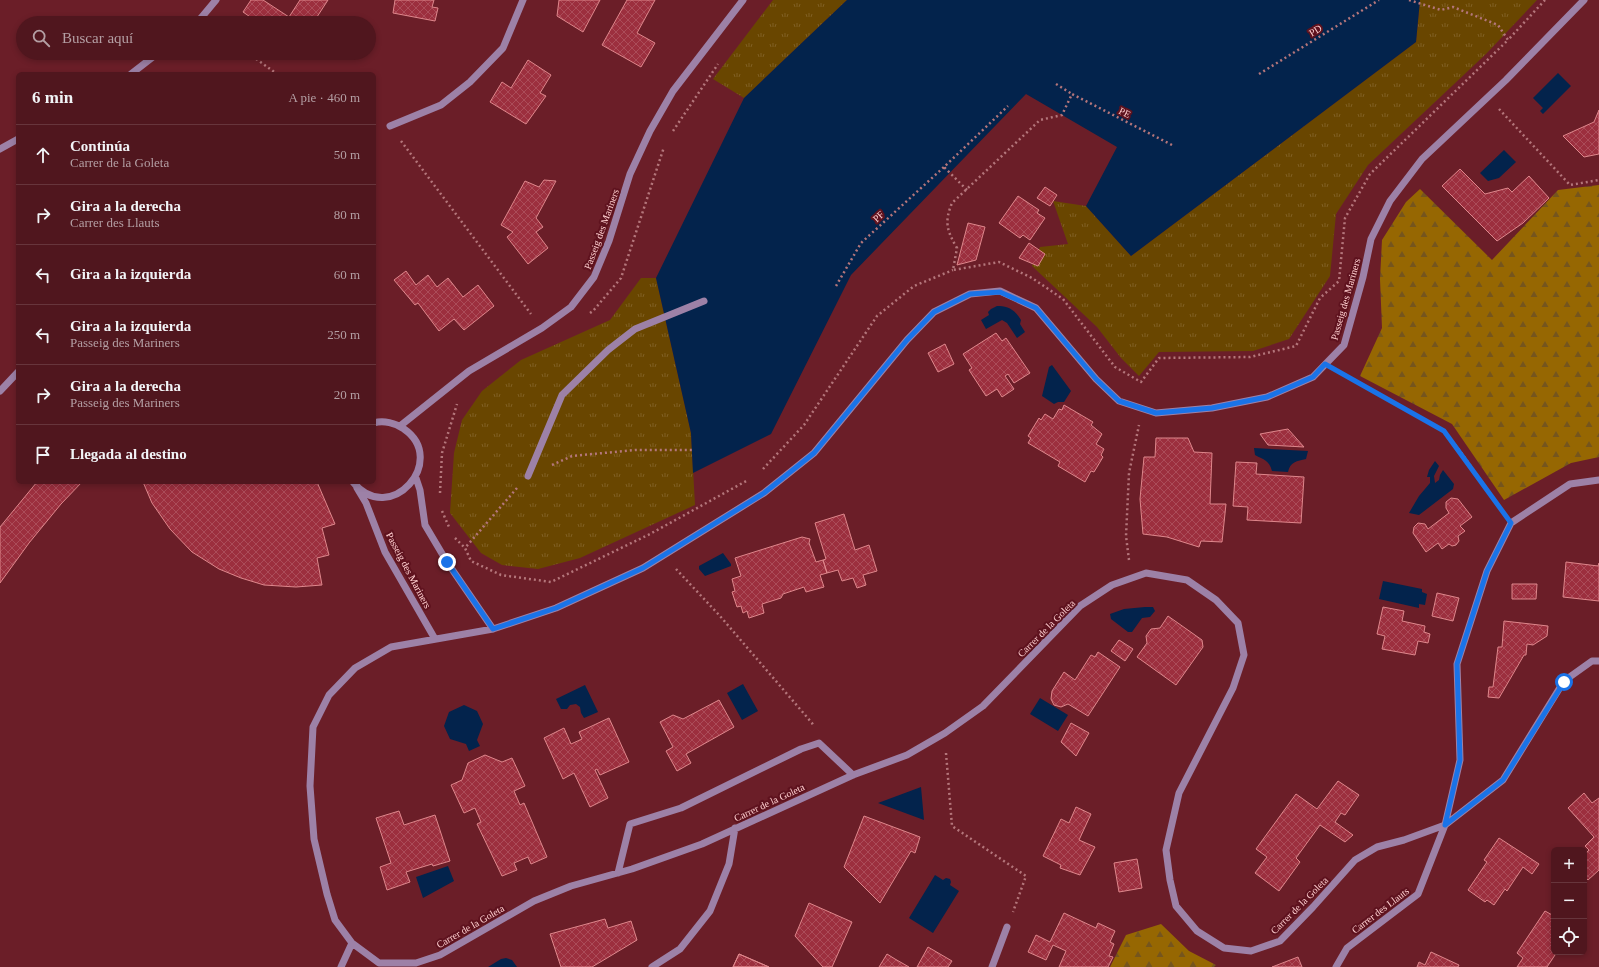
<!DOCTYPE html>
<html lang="es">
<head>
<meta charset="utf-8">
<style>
  :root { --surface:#50161e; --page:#5a232b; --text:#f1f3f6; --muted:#b49fa4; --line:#67353c }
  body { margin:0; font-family:Georgia,serif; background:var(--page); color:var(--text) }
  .controls { position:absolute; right:12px; bottom:12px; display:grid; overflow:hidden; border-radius:6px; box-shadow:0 2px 6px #0003 }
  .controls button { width:36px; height:36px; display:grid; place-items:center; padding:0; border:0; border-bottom:1px solid var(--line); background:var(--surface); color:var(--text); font:20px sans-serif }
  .stop { position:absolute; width:12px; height:12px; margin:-9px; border:3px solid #1a73e8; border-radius:50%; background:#fff }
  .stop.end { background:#1a73e8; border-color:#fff; box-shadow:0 1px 4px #0008 }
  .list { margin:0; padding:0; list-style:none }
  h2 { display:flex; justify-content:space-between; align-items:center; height:52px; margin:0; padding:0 16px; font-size:17px }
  h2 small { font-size:13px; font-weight:400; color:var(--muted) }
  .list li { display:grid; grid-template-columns:26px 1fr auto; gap:12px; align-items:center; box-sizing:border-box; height:60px; padding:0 16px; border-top:1px solid var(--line) }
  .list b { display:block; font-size:15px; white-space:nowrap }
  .list p { margin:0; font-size:13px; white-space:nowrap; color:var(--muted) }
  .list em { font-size:13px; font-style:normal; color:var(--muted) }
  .icon { flex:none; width:22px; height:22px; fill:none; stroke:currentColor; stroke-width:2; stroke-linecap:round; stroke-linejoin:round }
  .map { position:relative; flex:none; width:1599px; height:967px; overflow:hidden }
  .search { position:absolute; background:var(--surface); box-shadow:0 2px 6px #0003; left:16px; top:16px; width:360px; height:44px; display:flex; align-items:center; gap:10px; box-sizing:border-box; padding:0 14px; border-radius:22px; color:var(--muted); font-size:15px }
  .panel { position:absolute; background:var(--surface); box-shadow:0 2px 6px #0003; left:16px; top:72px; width:360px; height:412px; border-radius:6px }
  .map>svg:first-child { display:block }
</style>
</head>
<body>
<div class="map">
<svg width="1599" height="967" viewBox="0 0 1599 967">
  <defs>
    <pattern id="grass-tufts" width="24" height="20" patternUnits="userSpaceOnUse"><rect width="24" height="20" fill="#694600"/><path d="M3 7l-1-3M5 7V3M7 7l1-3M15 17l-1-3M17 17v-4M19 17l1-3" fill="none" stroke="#806024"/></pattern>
    <pattern id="forest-firs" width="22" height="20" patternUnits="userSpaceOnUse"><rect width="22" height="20" fill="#966702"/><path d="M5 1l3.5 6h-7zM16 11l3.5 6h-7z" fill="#75551d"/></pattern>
    <pattern id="building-cross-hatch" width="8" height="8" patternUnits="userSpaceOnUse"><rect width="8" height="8" fill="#9c2f3e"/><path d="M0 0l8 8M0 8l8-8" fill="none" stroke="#ab4c59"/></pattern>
  </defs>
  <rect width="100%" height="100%" fill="#6b1e28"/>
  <path fill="url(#grass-tufts)" d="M773,0H847L744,98L713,79Z
    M1420,0H1537L1486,54L1368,165L1336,214L1330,276L1289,339L1253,351L1159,352L1139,376L1121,358L1097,327L1032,266L1040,247L1068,244L1053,201L1086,206L1131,256L1416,42Z
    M641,278H656L691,433L695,505L580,558L538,569L502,565L481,553L450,513L454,453L462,420L482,391L521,360L610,320Z"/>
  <path fill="url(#forest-firs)" d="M1599,185V457L1571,463L1504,500L1452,424L1360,376L1382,328L1380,279L1382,240L1406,202L1420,189L1492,260L1558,190Z
    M1161,924L1189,951L1216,965L1214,967H1110L1126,935Z"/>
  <path fill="#03234c" d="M847,0H1420L1416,42L1131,256L1086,206L1117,147L1026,94L851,275L771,434L693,473L691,433L656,278L744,98Z
    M1558,73L1571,86L1543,114L1540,111L1543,108L1533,98Z
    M1504,150L1516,162L1499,178L1488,181L1480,173Z
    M997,306C1008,305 1016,311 1021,320L1020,324L1025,332L1017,338L1007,323L1002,320L986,329L981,320L989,315L988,312L991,309Z
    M1052,365L1071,391L1064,402H1058L1054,404L1042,396L1049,367Z
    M1254,448L1308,451L1306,459C1297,461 1290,462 1288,472L1272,471C1269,460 1264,460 1255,455Z
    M1435,461L1439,466L1434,476L1435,483L1439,480L1440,475L1443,470L1454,484L1453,489L1419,515L1409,513L1419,496L1430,483V477H1427L1429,470Z
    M723,553L731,564V566L705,576L699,569V566Z
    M1383,581L1422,589V592L1427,594L1425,605L1419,604V608L1379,599Z
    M1145,607H1153L1155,611L1150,617L1142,618L1132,632H1128L1111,619L1110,614L1124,609Z
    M743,684L758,711L742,720L727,693Z
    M585,685L598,712L584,718L581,713L580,707L576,704L570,705L567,709H561L556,699Z
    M1040,698L1068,715L1058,731L1030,714Z
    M464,705L477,711L483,724L477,740L480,746L469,751L466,744L450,739L444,726L449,712Z
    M921,787L924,820L878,803Z
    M448,866L454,881L423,898L416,877Z
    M935,875L943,880L946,878L950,879L951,882L950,885L959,891L933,933L909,918Z
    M506,958L512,960L517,967H488L501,959Z"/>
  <path fill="url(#building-cross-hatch)" stroke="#df878c" d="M251,0H263L289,17L300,0H328L313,23H259L243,12Z
    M395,0H434L432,7L438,8L435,21L393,13Z
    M559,0H600L583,32L557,16Z
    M627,0H655L637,33L655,43L641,67L602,45Z
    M528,60L551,75L540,93L546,96L526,124L490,102L502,82L511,88Z
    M1599,110V154L1584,157L1563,136L1594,122Z
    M1460,169L1485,194L1508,188L1512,192L1529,176L1549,198L1523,223L1497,241L1442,186Z
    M544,180L556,181L536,218L543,227L536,232L548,248L528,264L507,237L513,232L501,225L525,181L539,187Z
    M1045,187L1057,195L1050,206L1037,198Z
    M1018,196L1039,210L1037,213L1045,218L1030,240L1023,235L1020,238L999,223Z
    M968,223L985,227L976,260L957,265Z
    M1029,243L1045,254L1038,266L1019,258Z
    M406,271L416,285L428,275L437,287L448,278L463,297L478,285L494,306L464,330L454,319L439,331L418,303L415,305L394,280Z
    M996,333L1002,341L1006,338L1030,373L1014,383L1008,374L1005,376L1014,389L1002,397L997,389L986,396L969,370L972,368L963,354Z
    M945,344L954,364L938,372L928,353Z
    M1064,405L1093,422L1091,425L1102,434L1096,444L1104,449L1101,455L1103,457L1094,472L1091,471L1085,482L1058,466L1060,462L1028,443L1031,438L1028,436L1039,418L1041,420L1045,414L1053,419L1059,409L1062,410Z
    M1288,429L1304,447L1268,445L1260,434Z
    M1156,438H1188L1194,452L1212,453L1210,504H1226L1222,542L1201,541L1199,547L1167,537L1143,534L1140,499L1144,457H1155Z
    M1236,462L1257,463L1256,474L1304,477L1301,523L1247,520L1248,507L1233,506Z
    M37,482H82L61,504L29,543L0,583V527Z
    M143,482H317L335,524L322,528L329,555L317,558L322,585L296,587L264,585L241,578L219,569L192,552L170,529L152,503Z
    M1451,498L1458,499L1472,517L1460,526L1465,531L1458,536L1459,541L1456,545L1452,546L1449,544L1442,549L1438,543L1426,552L1413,533L1414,527L1418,523L1425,524L1428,529L1449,513L1446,508V502Z
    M844,514L855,550L869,545L877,571L863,575L866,585L857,588L853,578L842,581L838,570L827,573L823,560L826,559L815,523Z
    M802,537L810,539L809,543L816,562L823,560L827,573L820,575L824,587L806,592L804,587L783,594L781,598L762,604L764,613L749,618L747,611L743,613L741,606L737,607L732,592L735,591L732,579L741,576L735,558Z
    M1566,562L1598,566L1599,563V601L1563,597Z
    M1512,584H1537L1536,599H1512Z
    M1437,593L1459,598L1453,621L1432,616Z
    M1383,607L1404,611L1402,621L1425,626L1424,632L1430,634L1428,643L1418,641L1415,655L1382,649L1385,636L1377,634Z
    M1168,616L1202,640L1203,647L1176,685L1137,657L1147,643L1146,636L1151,629L1160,628Z
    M1504,621L1548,626L1547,636L1533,645L1527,644L1526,655H1524L1499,698L1488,697L1489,687H1493L1498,647H1502Z
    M1119,640L1133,649L1125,661L1111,651Z
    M1098,652L1120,667L1088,716L1068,704L1061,707L1054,705L1051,699L1052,691L1064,672L1075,680L1091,655L1095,657Z
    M719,700L734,727L686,754L691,763L677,771L666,751L673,747L660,722L673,715L683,719Z
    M609,718L629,762L600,775L597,769L595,770L608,798L590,807L574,773L563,779L544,738L564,728L571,744L582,739L579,732Z
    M1071,723L1089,733L1076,756L1061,742Z
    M485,755L502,762L512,758L525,786L514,791L520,805L524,803L547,857L531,864L528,857L514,863L517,870L502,876L477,824L481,822L475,808L464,813L451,785L462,780L468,763Z
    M1338,781L1359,795L1345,815L1341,813L1335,822L1353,835L1345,842L1320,825L1296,858L1300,862L1279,891L1255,873L1267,857L1256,849L1296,794L1317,809Z
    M1584,793L1592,803L1599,798V870L1588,880L1584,876V855L1589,850L1585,846L1594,837L1568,808Z
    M1076,807L1091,814L1079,840L1095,847L1080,875L1060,868L1061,865L1043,856L1061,819L1069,823Z
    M399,811L404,825L435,815L450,861L433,866L432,864L406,872L410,882L387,890L380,867L391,863L376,818Z
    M864,816L920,837L915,853L911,851L880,903L844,867Z
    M1499,838L1539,864L1532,874L1523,867L1507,891L1505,889L1494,905L1487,900L1485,902L1468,890L1487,862L1484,860Z
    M1137,859L1142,888L1119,892L1114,863Z
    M809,903L852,922L832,967H823L795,936Z
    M1545,911L1554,916V952H1557L1547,967H1517L1523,958L1517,953Z
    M1064,913L1096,928L1098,923L1115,931L1110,942L1114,944L1109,956L1113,957L1108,967H1059L1066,951L1053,945L1046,960L1028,952L1036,935L1050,942Z
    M605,919L608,928L631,921L637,940L592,967H561L550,934Z
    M928,947L952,961L948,967H917Z
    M1431,952L1459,965L1458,967H1417L1419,962L1425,965Z
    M739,954L769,967H733Z
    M739,954L769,967H733Z
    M887,954L895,959L909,967H879Z
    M1298,957L1302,967H1272Z"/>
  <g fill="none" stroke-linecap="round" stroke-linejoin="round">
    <path stroke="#b4767b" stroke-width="2.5" stroke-dasharray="2 3" stroke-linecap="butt" d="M1409,0L1441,10L1453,7L1498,25L1508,40L1545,0
      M248,53L277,74
      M1259,74L1379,0
      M1056,84L1072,94
      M1499,109L1570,185L1599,180
      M673,131L718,64
      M401,141L531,314
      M1172,145L1072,94L1062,115L1040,120L952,203C944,222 947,231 957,248L953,270L999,262L1032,278L1063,299L1115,367L1141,382L1159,358L1250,357L1296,346L1320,298L1339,281L1345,218L1370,174L1508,40
      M967,190L944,167L1008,106
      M836,286L861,243L944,167
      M590,313L593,311L621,278L664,147
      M1342,373L1444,431L1460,451L1501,509
      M552,465L572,456L635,450H692
      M763,469L804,425L877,316L914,286L953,270
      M517,488L465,548L471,561L501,575L551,582L650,534L748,480
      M440,493L442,453L457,404
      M442,511L449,527
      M455,538L465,548
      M1129,560L1126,536L1129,473L1139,425
      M676,569L720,616L812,723L814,727
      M946,753L952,826L1026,876L1013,912"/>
    <path stroke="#9d81a7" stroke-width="7" d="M1584,0L1506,80L1422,159L1390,201L1371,239L1363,277L1344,345L1313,377L1267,397L1212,408L1156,413L1119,401L1096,379L1036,308L1000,291L970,294L934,312L907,340L814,453L764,493L643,568L556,608L493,629L391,647L355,668L329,695L313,727L310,786L314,839L327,894L335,920L352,943L379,963H416L440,955L534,901L571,886L632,869L702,844L853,775L907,755L945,733L983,706L1080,606L1112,585L1146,573L1187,580L1216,600L1238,623L1244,655L1233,688L1179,793L1166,850L1170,880L1176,906L1197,931L1224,948L1251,951L1280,941L1313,907L1355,860L1377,847L1404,840L1445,825L1503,780L1564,681L1592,661H1599
      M195,23L201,18L216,0
      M131,74L158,53
      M390,126L441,105L470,82L503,48L523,0
      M0,149L18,139
      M0,391L18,372
      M400,426L469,371L542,328L571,307L594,277L609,241L630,174L650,131L673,91L743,0
      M528,476L562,395L608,350L635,329L704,301
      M416,478L420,490L425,525L447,562L493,629
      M353,482C390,528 449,460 404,429C396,423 383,420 374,423
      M357,488L366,503L385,552L435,639
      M618,873L630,824L681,808L801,749L819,743L853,775
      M341,967L352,943
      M652,967L680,949L710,911L729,864L735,828
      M992,967L1007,927
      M1336,967L1347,948L1418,894L1445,825L1460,760L1457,664L1487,571L1511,523L1570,484L1599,480"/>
  </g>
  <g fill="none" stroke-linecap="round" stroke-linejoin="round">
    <path stroke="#1a73e8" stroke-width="5" d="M447,562L493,629L556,608L643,568L764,493L814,453L907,340L934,312L970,294L1000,292L1036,308L1096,379L1119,401L1156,413L1212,408L1267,397L1313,377L1325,364L1444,431L1511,523L1487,571L1457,664L1460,760L1445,825L1503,780L1564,682"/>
  </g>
  <g text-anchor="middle" stroke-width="4" stroke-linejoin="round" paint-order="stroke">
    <g font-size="10" fill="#ffcfd0" stroke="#5e121e">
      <text transform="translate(1315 30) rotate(-32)" y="4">PD</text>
      <text transform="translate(1125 112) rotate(27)" y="4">PE</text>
      <text transform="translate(878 216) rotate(-43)" y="4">PF</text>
      <text transform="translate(601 229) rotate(-70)" y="4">Passeig des Mariners</text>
      <text transform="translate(1345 299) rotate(-74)" y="4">Passeig des Mariners</text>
      <text transform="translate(409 570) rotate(62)" y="4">Passeig des Mariners</text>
      <text transform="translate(1046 628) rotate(-45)" y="4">Carrer de la Goleta</text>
      <text transform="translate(769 802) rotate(-25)" y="4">Carrer de la Goleta</text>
      <text transform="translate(1299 905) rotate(-45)" y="4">Carrer de la Goleta</text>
      <text transform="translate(1380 910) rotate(-37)" y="4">Carrer des Llauts</text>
      <text transform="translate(470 926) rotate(-30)" y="4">Carrer de la Goleta</text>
    </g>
  </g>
</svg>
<div class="controls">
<button>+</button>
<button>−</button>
<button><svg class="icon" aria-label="locate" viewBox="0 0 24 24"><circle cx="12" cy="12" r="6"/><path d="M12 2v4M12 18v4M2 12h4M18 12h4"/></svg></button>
</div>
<div class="stop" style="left:1564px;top:682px"></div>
<div class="stop end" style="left:447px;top:562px"></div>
<div class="search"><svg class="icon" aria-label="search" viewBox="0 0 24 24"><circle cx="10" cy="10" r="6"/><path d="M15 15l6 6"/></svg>Buscar aquí</div>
<section class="panel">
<h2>6 min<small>A pie · 460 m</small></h2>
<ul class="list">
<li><svg class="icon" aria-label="ahead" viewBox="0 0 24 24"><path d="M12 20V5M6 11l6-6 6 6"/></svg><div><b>Continúa</b><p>Carrer de la Goleta</p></div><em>50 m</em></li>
<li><svg class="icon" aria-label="right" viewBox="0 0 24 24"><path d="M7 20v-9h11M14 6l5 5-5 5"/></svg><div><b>Gira a la derecha</b><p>Carrer des Llauts</p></div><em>80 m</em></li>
<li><svg class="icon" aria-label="left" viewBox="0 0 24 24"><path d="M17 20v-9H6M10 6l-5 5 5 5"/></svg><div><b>Gira a la izquierda</b></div><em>60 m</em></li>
<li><svg class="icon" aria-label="left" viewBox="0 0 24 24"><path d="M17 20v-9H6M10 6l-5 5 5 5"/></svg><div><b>Gira a la izquierda</b><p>Passeig des Mariners</p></div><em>250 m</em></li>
<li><svg class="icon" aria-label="right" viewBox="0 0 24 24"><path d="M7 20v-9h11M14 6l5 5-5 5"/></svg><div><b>Gira a la derecha</b><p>Passeig des Mariners</p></div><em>20 m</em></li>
<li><svg class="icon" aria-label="arrive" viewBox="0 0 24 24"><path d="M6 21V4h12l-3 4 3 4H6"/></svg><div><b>Llegada al destino</b></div></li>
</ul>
</section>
</div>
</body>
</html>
